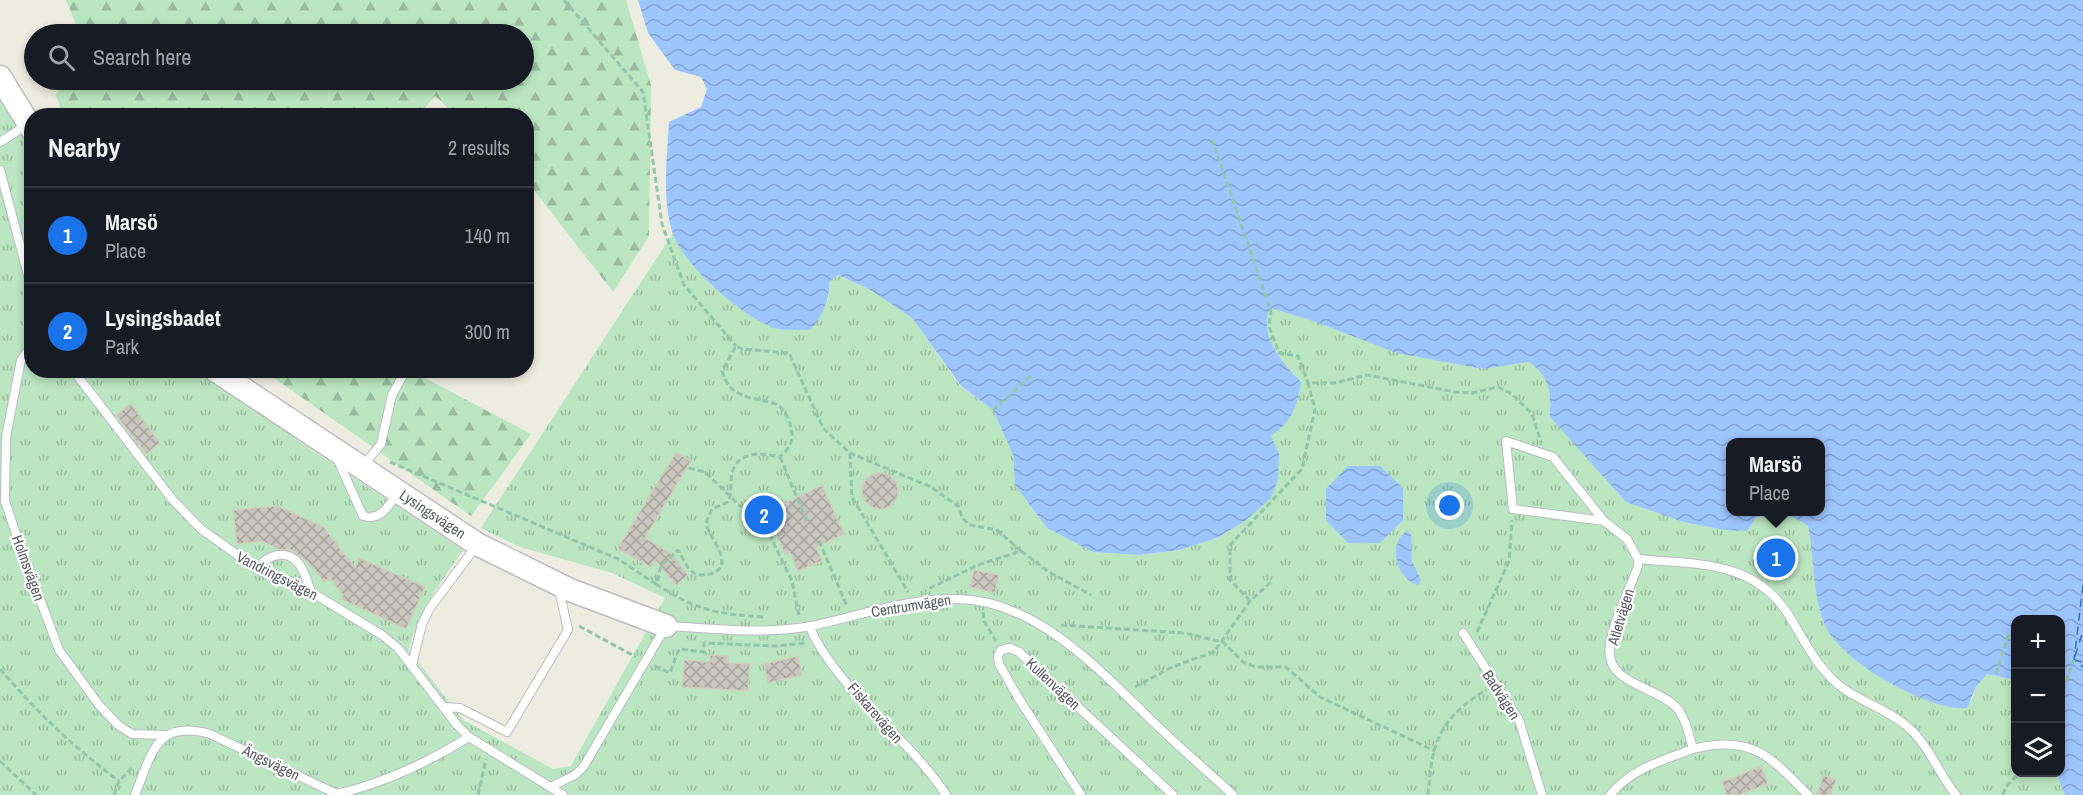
<!DOCTYPE html>
<html lang="en">
<head>
<meta charset="utf-8">
<style>
  :root { --surface:#171b24; --page:#20242c; --text:#f1f3f6; --muted:#9ea1a6; --line:#363941; --accent:#1a73e8 }
  body { margin:0; font-family:"Archivo Narrow",sans-serif; background:var(--page); color:var(--text) }
  .controls { position:absolute; right:18px; bottom:18px; display:grid; overflow:hidden; border-radius:12px; box-shadow:0 3px 9px #0003 }
  .controls button { width:54px; height:54px; display:grid; place-items:center; padding:0; border:0; border-bottom:2px solid var(--line); background:var(--surface); color:var(--text); font:30px sans-serif }
  .you { position:absolute; left:1450px; top:506px; width:21px; height:21px; margin:-15px; border:4px solid #fff; border-radius:50%; background:#1a73e8; box-shadow:0 0 0 9px #1a73e833 }
  .badge { display:grid; place-items:center; width:39px; height:39px; border-radius:50%; background:var(--accent); color:#fff; font-size:20px; font-weight:700 }
  .pin { position:absolute; translate:-50% -50%; border:3px solid #fff; box-shadow:0 2px 6px #0006 }
  .popup { position:absolute; left:1726px; top:438px; width:99px; height:78px; box-sizing:border-box; display:grid; place-content:center; border-radius:12px; background:var(--surface); filter:drop-shadow(0 2px 4px #0005); font-size:20px; white-space:nowrap; color:var(--muted) }
  .popup b { font-size:22px; color:var(--text) }
  .popup::after { content:''; position:absolute; left:50%; top:100%; margin-left:-12px; border:12px solid transparent; border-top-color:var(--surface) }
  .list { margin:0; padding:0; list-style:none }
  h2 { display:flex; justify-content:space-between; align-items:center; height:78px; margin:0; padding:0 24px; font-size:26px }
  h2 small { font-size:20px; font-weight:400; color:var(--muted) }
  .list li { display:grid; grid-template-columns:39px 1fr auto; gap:18px; align-items:center; box-sizing:border-box; height:96px; padding:0 24px; border-top:2px solid var(--line) }
  .list b { display:block; font-size:22px; white-space:nowrap }
  .list p { margin:0; font-size:20px; white-space:nowrap; color:var(--muted) }
  .list em { font-size:20px; font-style:normal; color:var(--muted) }
  .icon { flex:none; width:33px; height:33px; fill:none; stroke:currentColor; stroke-width:2; stroke-linecap:round; stroke-linejoin:round }
  .map { position:relative; flex:none; width:2083px; height:795px; overflow:hidden }
  .search { position:absolute; background:var(--surface); box-shadow:0 3px 9px #0003; left:24px; top:24px; width:510px; height:66px; display:flex; align-items:center; gap:15px; box-sizing:border-box; padding:0 21px; border-radius:33px; color:var(--muted); font-size:22px }
  .panel { position:absolute; background:var(--surface); box-shadow:0 3px 9px #0003; left:24px; top:108px; width:510px; height:270px; border-radius:24px }
  .map>svg:first-child { display:block }
</style>
</head>
<body>
<div class="map">
<svg width="2083" height="795" viewBox="0 0 2083 795">
  <defs>
    <pattern id="forest-firs" width="22" height="20" patternUnits="userSpaceOnUse" patternTransform="scale(1.5)"><rect width="22" height="20" fill="#bae6c1"/><path d="M5 1l3.5 6h-7zM16 11l3.5 6h-7z" fill="#9abda0"/></pattern>
    <pattern id="park-tufts" width="24" height="20" patternUnits="userSpaceOnUse" patternTransform="scale(1.5)"><rect width="24" height="20" fill="#bae6c1"/><path d="M3 7l-1-3M5 7V3M7 7l1-3M15 17l-1-3M17 17v-4M19 17l1-3" fill="none" stroke="#9abda0"/></pattern>
    <pattern id="water-waves" width="16" height="10" patternUnits="userSpaceOnUse" patternTransform="scale(1.5)"><rect width="16" height="10" fill="#9dc6ff"/><path d="M0 5q4-4 8 0t8 0" fill="none" stroke="#83a4d2"/></pattern>
    <pattern id="building-cross-hatch" width="8" height="8" patternUnits="userSpaceOnUse" patternTransform="scale(1.5)"><rect width="8" height="8" fill="#c8c6bd"/><path d="M0 0l8 8M0 8l8-8" fill="none" stroke="#a5a49d"/></pattern>
  </defs>
  <rect width="100%" height="100%" fill="#edece0"/>
  <path fill="url(#forest-firs)" d="M66,0H626L651,85L649,236L613,292L527,181L526,116L456,115L435,96L419,115L303,116L298,111L294,116H63L56,95L65,80H524V34H80Z
    M264,371H412L531,434L471,516Z"/>
  <path fill="url(#park-tufts)" d="M0,95L31,144L32,370L199,371L313,451L463,550C441,582 418,611 409,650L463,720L553,769L571,766L665,598L612,573L520,547L481,528L673,233L713,287L828,300L830,281L838,275L869,289L912,318L960,386L993,410L1013,455L1015,485L1047,528L1093,552L1140,555L1179,550L1217,538L1245,521L1271,436L1301,383C1283,363 1258,337 1270,308L1483,369L1529,362L1540,370L1626,502L1683,522L1724,530L1772,513L1797,518L1808,526L1813,554L1972,700L1976,687L1987,674L2015,680L2016,772L2056,773L2065,795H0Z"/>
  <path fill="url(#water-waves)" fill-rule="evenodd" d="M638,0H2083V795H2065L2056,773L2060,772V620H2016L2015,680L1987,674L1976,687L1967,708C1929,712 1840,661 1825,625C1812,594 1815,559 1808,526C1792,514 1775,512 1756,518L1747,531L1724,530L1683,522L1626,502L1550,417C1551,392 1551,378 1529,362L1483,369L1397,353L1310,320L1270,308C1258,337 1283,363 1301,382C1297,406 1292,422 1271,436L1279,454L1278,479L1271,498L1245,521L1217,538L1179,550L1140,555L1093,552L1047,528L1015,485L1013,455L993,410L961,386L912,318L869,289L838,275L830,281C828,302 824,315 810,330C799,329 784,331 774,328C742,317 682,264 672,231C662,197 667,157 669,122L701,107L707,89L701,77L675,70L648,33ZM1731,442H1821V512H1731Z
    M1348,466H1380L1403,488V520L1380,543H1348L1326,520V489Z
    M1407,531L1411,534L1412,561L1421,580L1418,585C1397,579 1386,544 1407,531Z"/>
  <g fill="none" stroke-linecap="round" stroke-linejoin="round">
    <path stroke="#3b6ac8" stroke-width="1.5" stroke-dasharray="8 6" stroke-linecap="butt" d="M2083,585L2074,660L2083,667
      M2075,656L2083,631
      M2074,660L2083,662"/>
  </g>
  <path fill="url(#building-cross-hatch)" stroke="#d2cebe" stroke-width="1.5" d="M131,404L160,443L146,454L116,415Z
    M676,452L691,461L645,538L670,553L688,575L676,585L655,560L650,567L618,548Z
    M862 491a18 18 0 1 1 36 0a18 18 0 1 1-36 0Z
    M822,485L844,534L816,547L822,561L798,571L790,552L785,554L767,512Z
    M277,506L324,527L355,568L359,558L425,587L406,629L341,599L343,595L330,578L324,582L308,562L292,550L278,549L262,541L237,544L233,510Z
    M1772,543L1784,552L1777,563L1764,553Z
    M974,570L999,575L995,593L970,587Z
    M710,655L728,656V663L750,664L748,691L682,687L684,660L710,662Z
    M798,656L802,675L768,683L764,664Z
    M1761,766L1768,784L1739,795H1727L1722,782Z
    M1824,775L1836,780L1830,795H1816Z"/>
  <g fill="none" stroke-linecap="round" stroke-linejoin="round">
    <defs>
      <path id="lane" d="M0,142L27,125
        M0,170L32,290
        M32,345L21,360L6,437L5,501L19,543L59,650L99,705L118,725L132,734L163,735
        M73,370L172,499L201,529L257,569L292,586L311,592L382,635L398,648L457,725L469,737L563,795
        M336,456L363,516C381,521 388,506 398,493
        M363,466L381,444L392,395L406,370
        M1604,521L1553,457L1506,441L1513,509L1604,521L1627,539L1638,559
        M257,569C266,555 287,548 299,564C305,572 308,583 311,592
        M809,626C837,690 909,737 946,795
        M1463,633L1519,720L1542,795
        M412,665L422,624L430,608L477,545
        M443,707L460,708L507,732L568,630L559,590
        M1693,749C1751,734 1770,756 1808,795
        M550,787L575,775L584,766L666,626C712,628 764,635 811,626C859,616 907,598 958,599C1032,600 1094,664 1143,712C1172,741 1203,767 1233,795
        M135,795C152,753 156,719 210,734L337,794C385,783 427,763 469,737
        M1081,795L1019,699L999,664L998,656L1001,650L1010,648L1019,652L1173,795
        M1610,795C1631,769 1663,760 1693,749C1689,735 1686,718 1676,707C1655,685 1604,685 1610,645C1614,618 1629,592 1638,566V559C1694,565 1750,559 1786,611C1801,634 1812,659 1832,679C1854,701 1886,707 1909,728C1929,746 1939,774 1956,795"/>
      <g id="secondary">
        <path d="M0,77L32,129"/>
        <path id="s1" d="M215,370L477,544L570,590L666,626"/>
      </g>
    </defs>
    <use href="#lane" stroke="#bbbcc3" stroke-width="10"/>
    <use href="#secondary" stroke="#bbbdc5" stroke-width="25"/>
    <path stroke="#93c7a9" stroke-width="3" stroke-dasharray="6 3" stroke-linecap="butt" d="M564,0L643,92L662,224L684,285L736,346
      M1212,139L1271,311L1269,326L1279,353L1298,356L1308,383
      M993,410L1031,376
      M850,453L852,497L908,592
      M780,457L808,524
      M390,462L618,559L656,584
      M689,468L705,472L739,505L761,517L792,581L799,616
      M819,541L847,606
      M1021,551L1049,572L1091,595
      M1250,601L1230,580V545L1302,469L1315,409L1308,383H1334L1367,375L1455,392L1472,393L1498,387L1512,394L1532,414L1541,442
      M983,612L984,621L996,641
      M763,617C717,614 695,610 656,584L661,566L678,550C685,561 689,576 703,575C742,572 709,537 707,527C705,521 710,514 712,509L728,502C732,492 730,483 732,473C738,450 763,453 780,457C784,453 790,447 791,442C795,430 786,406 773,403C751,397 729,398 722,371L736,346L742,349L789,353L823,428L850,453L931,487L959,507L962,518L970,525L997,530L1021,551L978,565L928,589
      M1061,625L1184,633L1223,642L1243,662L1256,667H1286L1320,697L1435,751
      M579,626L636,657
      M1477,632L1509,561L1512,520
      M655,666L670,673L679,649L704,652V643L777,646L805,643
      M0,669C38,713 72,746 119,781
      M1996,674L2009,632
      M1135,687L1172,667L1214,652L1250,601L1272,581
      M2060,698L2074,660
      M2016,731L2012,746L2016,753
      M0,761L36,795
      M114,795L119,781L133,767
      M478,795L486,759
      M1428,795C1432,741 1439,719 1486,690
      M2003,795L2006,787L2020,772"/>
    <use href="#lane" stroke="#fff" stroke-width="8"/>
    <use href="#secondary" stroke="#fff" stroke-width="22"/>
  </g>
  <g text-anchor="middle" stroke-width="4.5" stroke-linejoin="round" paint-order="stroke">
    <g font-size="15" fill="#595b62" stroke="#fff">
      <text dy="5" stroke="none"><textPath href="#s1" startOffset="261">Lysingsvägen</textPath></text>
      <text transform="translate(28 568) rotate(70)" y="5">Holmsvägen</text>
      <text transform="translate(277 576) rotate(27)" y="5">Vandringsvägen</text>
      <text transform="translate(911 606) rotate(-9)" y="5">Centrumvägen</text>
      <text transform="translate(1621 617) rotate(-73)" y="5">Atletvägen</text>
      <text transform="translate(1053 684) rotate(43)" y="5">Kullenvägen</text>
      <text transform="translate(1501 695) rotate(57)" y="5">Badvägen</text>
      <text transform="translate(875 713) rotate(49)" y="5">Fiskarevägen</text>
      <text transform="translate(271 763) rotate(26)" y="5">Ängsvägen</text>
    </g>
  </g>
</svg>
<div class="controls">
<button>+</button>
<button>−</button>
<button><svg class="icon" aria-label="layers" viewBox="0 0 24 24"><path d="M12 4l9 5-9 5-9-5zM3 14l9 5 9-5"/></svg></button>
</div>
<div class="you"></div>
<div class="pin badge" style="left:1776px;top:558px">1</div>
<div class="popup"><b>Marsö</b>Place</div>
<div class="pin badge" style="left:764px;top:515px">2</div>
<div class="search"><svg class="icon" aria-label="search" viewBox="0 0 24 24"><circle cx="10" cy="10" r="6"/><path d="M15 15l6 6"/></svg>Search here</div>
<section class="panel">
<h2>Nearby<small>2 results</small></h2>
<ul class="list">
<li><span class="badge">1</span><div><b>Marsö</b><p>Place</p></div><em>140 m</em></li>
<li><span class="badge">2</span><div><b>Lysingsbadet</b><p>Park</p></div><em>300 m</em></li>
</ul>
</section>
</div>
</body>
</html>
